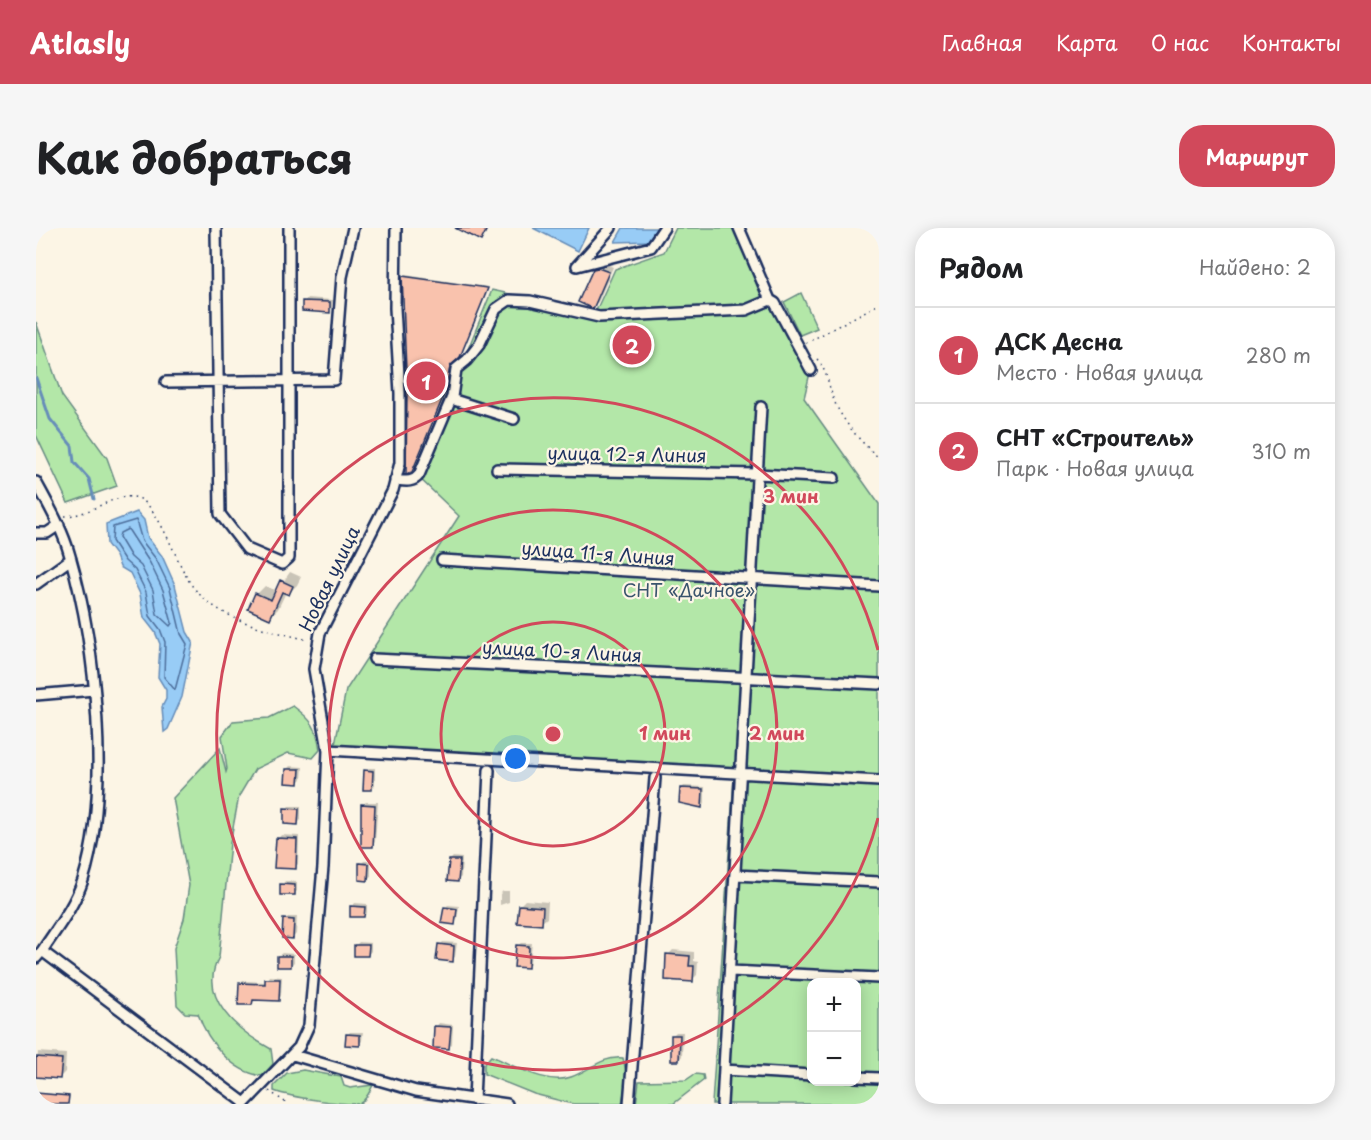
<!DOCTYPE html>
<html lang="ru">
<head>
<meta charset="utf-8">
<style>
  :root { --surface:#fff; --page:#f6f6f6; --text:#202124; --muted:#757577; --line:#e0e0e0; --accent:#d1495b }
  body { margin:0; font-family:"Playpen Sans",sans-serif; background:var(--page); color:var(--text) }
  .controls { position:absolute; right:18px; bottom:18px; display:grid; overflow:hidden; border-radius:12px; box-shadow:0 3px 15px #0003 }
  .controls button { width:54px; height:54px; display:grid; place-items:center; padding:0; border:0; border-bottom:2px solid var(--line); background:var(--surface); color:var(--text); font:30px sans-serif }
  .you { position:absolute; left:480px; top:531px; width:21px; height:21px; margin:-15px; border:4px solid #fff; border-radius:50%; background:#1a73e8; box-shadow:0 0 0 9px #1a73e833 }
  .badge { display:grid; place-items:center; width:39px; height:39px; border-radius:50%; background:var(--accent); color:#fff; font-size:20px; font-weight:700 }
  .pin { position:absolute; translate:-50% -50%; border:3px solid #fff; box-shadow:0 2px 6px #0006 }
  .list { margin:0; padding:0; list-style:none }
  h2 { display:flex; justify-content:space-between; align-items:center; height:78px; margin:0; padding:0 24px; font-size:26px }
  h2 small { font-size:20px; font-weight:400; color:var(--muted) }
  .list li { display:grid; grid-template-columns:39px 1fr auto; gap:18px; align-items:center; box-sizing:border-box; height:96px; padding:0 24px; border-top:2px solid var(--line) }
  .list b { display:block; font-size:22px; white-space:nowrap }
  .list p { margin:0; font-size:20px; white-space:nowrap; color:var(--muted) }
  .list em { font-size:20px; font-style:normal; color:var(--muted) }
  .map { position:relative; flex:none; width:843px; height:876px; overflow:hidden; border-radius:24px }
  header { display:flex; align-items:center; gap:36px; box-sizing:border-box; height:84px; padding:0 30px; background:var(--accent); color:#fff }
  header strong { font-size:28px }
  nav { display:flex; gap:33px; margin-inline-start:auto; font-size:21px }
  .intro { display:flex; align-items:center; justify-content:space-between; box-sizing:border-box; height:144px; padding:0 36px }
  h1 { margin:0; font-size:42px }
  .button { padding:15px 27px; border-radius:24px; background:var(--accent); color:#fff; font-size:21px; font-weight:700 }
  main { display:flex; gap:36px; padding:0 36px }
  aside { flex:1; background:var(--surface); border-radius:24px; box-shadow:0 3px 15px #0003 }
  .map>svg:first-child { display:block }
</style>
</head>
<body>
<header>
<strong>Atlasly</strong>
<nav><a>Главная</a><a>Карта</a><a>О нас</a><a>Контакты</a></nav>
</header>
<div class="intro"><h1>Как добраться</h1><a class="button">Маршрут</a></div>
<main>
<div class="map">
<svg width="843" height="876" viewBox="0 0 843 876">
  <rect width="100%" height="100%" fill="#fcf5e5"/>
  <filter id="ink" filterUnits="userSpaceOnUse"><feTurbulence type="fractalNoise" baseFrequency=".0167" numOctaves="2"/><feDisplacementMap in="SourceGraphic" scale="12" xChannelSelector="R" yChannelSelector="G"/><feConvolveMatrix kernelMatrix="1 2 1 2 8 2 1 2 1" color-interpolation-filters="sRGB"/></filter>
  <g filter="url(#ink)">
    <path fill="#b3e7a8" stroke="#678b83" stroke-width="1.5" fill-rule="evenodd" d="M640,0H699L773,149L768,170L843,276V876H676L698,550L297,526L310,462L423,288L378,245L406,185L456,62L559,85L579,41L628,24ZM776,754H820V854H776Z
      M765,65L781,100L764,107L748,74Z
      M0,94L26,168L71,230L81,258L32,275L0,207Z
      M257,478C276,492 281,499 284,522L277,530L252,525L219,541L203,568L194,615L183,729C161,770 202,803 235,821L237,836L226,848C196,844 172,814 162,786L149,785L141,777L138,720L148,691L153,657L137,570L184,520L190,544L191,541L186,508L197,493L233,490Z
      M455,828C478,837 511,858 535,849C554,842 566,828 587,830L591,848L586,876H537L498,866L448,846V836Z
      M267,842L305,849L308,858L314,860L337,857C334,863 330,873 323,876C304,876 257,870 238,863V858L251,845Z
      M659,846L667,847L668,852L637,876H600L603,853L650,852Z"/>
    <path fill="#98ccf6" stroke="#668db9" stroke-width="1.5" d="M497,0H553L542,23Z
      M587,0H621L614,13L579,14Z
      M101,284L108,292L112,310L126,328L139,357L151,404L157,414L146,469L132,501L128,504L126,479L130,471V462L122,449L124,416L119,404L108,390L104,366L94,345L84,339L80,328L71,316L70,296Z"/>
    <path fill="#0003" d="M568,35L577,39L562,74L556,79L558,42Z
      M369,47L452,59L424,127L414,137L411,159L377,242Z
      M271,70L297,72L296,80L293,83L268,74Z
      M254,344L265,349L261,357L253,365L250,364L242,381L234,389L221,366L229,358L241,363Z
      M254,538L267,539L266,551L263,554L251,541Z
      M333,540H339V558L335,561L330,543Z
      M648,558L669,559V575L666,578L645,561Z
      M330,574H342L339,614L336,618L326,577Z
      M253,578H265V592L262,595L250,581Z
      M245,607L263,608L262,636L259,639L242,611Z
      M417,629L426,630L425,649L422,652L414,632Z
      M328,633H335V648L331,651L325,636Z
      M249,653L261,654V663L258,666L246,657Z
      M467,663H473V674L464,677V666Z
      M489,672L512,674L511,690L505,695L484,677Z
      M319,675L331,676V685L328,688L316,679Z
      M412,677L423,678L421,692L418,695L409,680Z
      M252,689H261L260,706L257,710L249,692Z
      M323,714L335,715V723L332,727L320,717Z
      M407,714L421,715L419,729L416,732L404,717Z
      M485,715H496L494,735L491,739L481,718Z
      M637,722L658,724V733L662,734L661,747L656,752L632,727Z
      M246,725L258,726V734L254,738L242,728Z
      M234,748L246,749L245,768L242,771L219,770L216,776L204,756L207,753L230,754Z
      M403,795L417,797L416,816L412,820L400,799Z
      M314,804H327L326,813L323,816L311,807Z
      M640,804H647L646,828L643,832L637,807Z
      M2,824L30,826L29,844L24,849L0,848Z
      M0,865L33,867V876H0Z"/>
    <g fill="none" stroke-linecap="round" stroke-linejoin="round">
      <path stroke="#4d6e9b" stroke-width="1.5" d="M100,292L106,313L120,331L134,360L145,406L151,416L139,462L128,449L129,414L124,401L114,388L110,364L99,342L89,333L76,313L77,299Z
        M92,301L114,335L127,362L136,395L134,398L121,386L117,362L105,338L95,329L83,309L84,305Z"/>
      <path stroke="#668db9" stroke-width="3" d="M0,150L14,191L36,218L38,234L53,251L58,271"/>
    </g>
    <path fill="#f9c2ad" stroke="#1b2f5e" stroke-width="1.5" d="M419,0H445L450,3L445,13Z
      M562,40L573,44L557,81L542,74L557,41Z
      M366,48L452,60L424,129L414,139L410,162L376,244L370,246L371,165Z
      M266,73L294,74V85L266,83Z
      M244,352L257,358L253,367L246,364L234,391L212,381L219,365L235,372Z
      M250,541H264L263,556L249,555Z
      M328,542L337,543L336,562H327Z
      M644,560L667,561L666,580L643,575Z
      M325,576L339,577L337,619H325Z
      M248,580L263,581L262,597L248,596Z
      M240,610L261,611L260,641L238,640Z
      M413,632H424L422,654L411,653Z
      M323,635L333,636L332,653L323,652Z
      M244,656L259,657V667H244Z
      M483,677L507,679L506,697L481,695Z
      M314,678L329,679L328,689H314Z
      M408,679L421,681L419,697L405,695Z
      M247,691L258,692L257,711L246,710Z
      M402,716L418,718L417,734L400,732Z
      M318,717H333L332,728H318Z
      M480,717L493,718L492,740L478,739Z
      M630,726L654,728L653,738H658L657,754L629,752Z
      M241,728H255V739H241Z
      M229,751H244L243,773L217,772L216,777H202L203,755L229,756Z
      M398,798L415,799L413,821L397,820Z
      M310,806L324,807V818L309,817Z
      M635,807H644L643,833H635Z
      M0,829L26,831L24,851L0,849Z
      M0,865L33,868L32,876H0Z"/>
    <g fill="none" stroke-linecap="round" stroke-linejoin="round">
      <defs>
        <path id="minor" d="M180,0L184,286L211,321L246,336L253,330V0
          M703,0L734,72L739,75L775,142
          M541,38L615,19L628,0
          M541,38L575,0
          M130,154L298,152L306,49L317,0
          M415,171L478,191
          M461,241L721,246L798,250
          M359,252C369,253 377,255 383,247L416,169L420,141L431,132L443,117L460,81L473,72L494,73L563,89L710,82L734,72
          M0,254C13,278 27,302 34,328C60,418 75,563 47,652C38,679 21,700 6,723
          M0,305H11L23,297
          M406,332L843,358
          M0,356L35,331
          M338,431L843,456
          M0,467L58,462
          M292,522L843,553
          M699,647L843,654
          M0,730L6,723L209,875
          M695,743L843,750
          M257,827L380,863L471,876
          M688,842L776,847
          M820,849L843,850
          M438,872L453,542
          M208,876L263,819L273,797L287,639L292,522L278,441L284,405L357,262L364,235V165L359,80L360,0
          M593,876L619,550
          M686,876L725,179"/>
      </defs>
      <use href="#minor" stroke="#1b2f5e" stroke-width="14"/>
      <path stroke="#1b2f5e" stroke-width="1.5" stroke-dasharray="1.5 4.5" stroke-linecap="butt" d="M770,115L843,76
        M781,131C793,145 793,164 801,179C812,200 826,215 843,230
        M29,288C55,288 79,263 102,270C123,277 142,340 157,359C184,393 233,402 272,412
        M233,863L252,876"/>
      <use href="#minor" stroke="#fcf5e5" stroke-width="9"/>
    </g>
  </g>
  <g fill="none" stroke="#d1495b" stroke-width="3">
    <circle cx="517" cy="506" r="112"/>
    <circle cx="517" cy="506" r="224"/>
    <path d="M842 590A336 336 0 1 1 842 422"/>
  </g>
  <g text-anchor="middle" stroke-width="4.5" stroke-linejoin="round" paint-order="stroke">
    <g font-size="18" fill="#1b2f5e" stroke="#fcf5e5">
      <text transform="translate(591 227) rotate(1)" y="6">улица 12-я Линия</text>
      <text transform="translate(562 326) rotate(4)" y="6">улица 11-я Линия</text>
      <text transform="translate(294 351) rotate(-64)" y="6">Новая улица</text>
      <text transform="translate(526 424) rotate(3)" y="6">улица 10-я Линия</text>
    </g>
    <g font-size="18" fill="#39546d" stroke="#fcf5e5">
      <text x="653" y="369">СНТ «Дачное»</text>
    </g>
  </g>
  <circle cx="517" cy="506" r="9" fill="#d1495b" stroke="#fcf5e5" stroke-width="3"/>
  <g font-size="18" text-anchor="middle" font-weight="bold" fill="#d1495b" stroke="#fcf5e5" stroke-width="4.5" stroke-linejoin="round" paint-order="stroke">
    <text x="755" y="275">3 мин</text>
    <text x="629" y="512">1 мин</text>
    <text x="741" y="512">2 мин</text>
  </g>
</svg>
<div class="controls">
<button>+</button>
<button>−</button>
</div>
<div class="you"></div>
<div class="pin badge" style="left:390px;top:153px">1</div>
<div class="pin badge" style="left:596px;top:117px">2</div>
</div>
<aside>
<h2>Рядом<small>Найдено: 2</small></h2>
<ul class="list">
<li><span class="badge">1</span><div><b>ДСК Десна</b><p>Место · Новая улица</p></div><em>280 m</em></li>
<li><span class="badge">2</span><div><b>СНТ «Строитель»</b><p>Парк · Новая улица</p></div><em>310 m</em></li>
</ul>
</aside>
</main>
</body>
</html>
